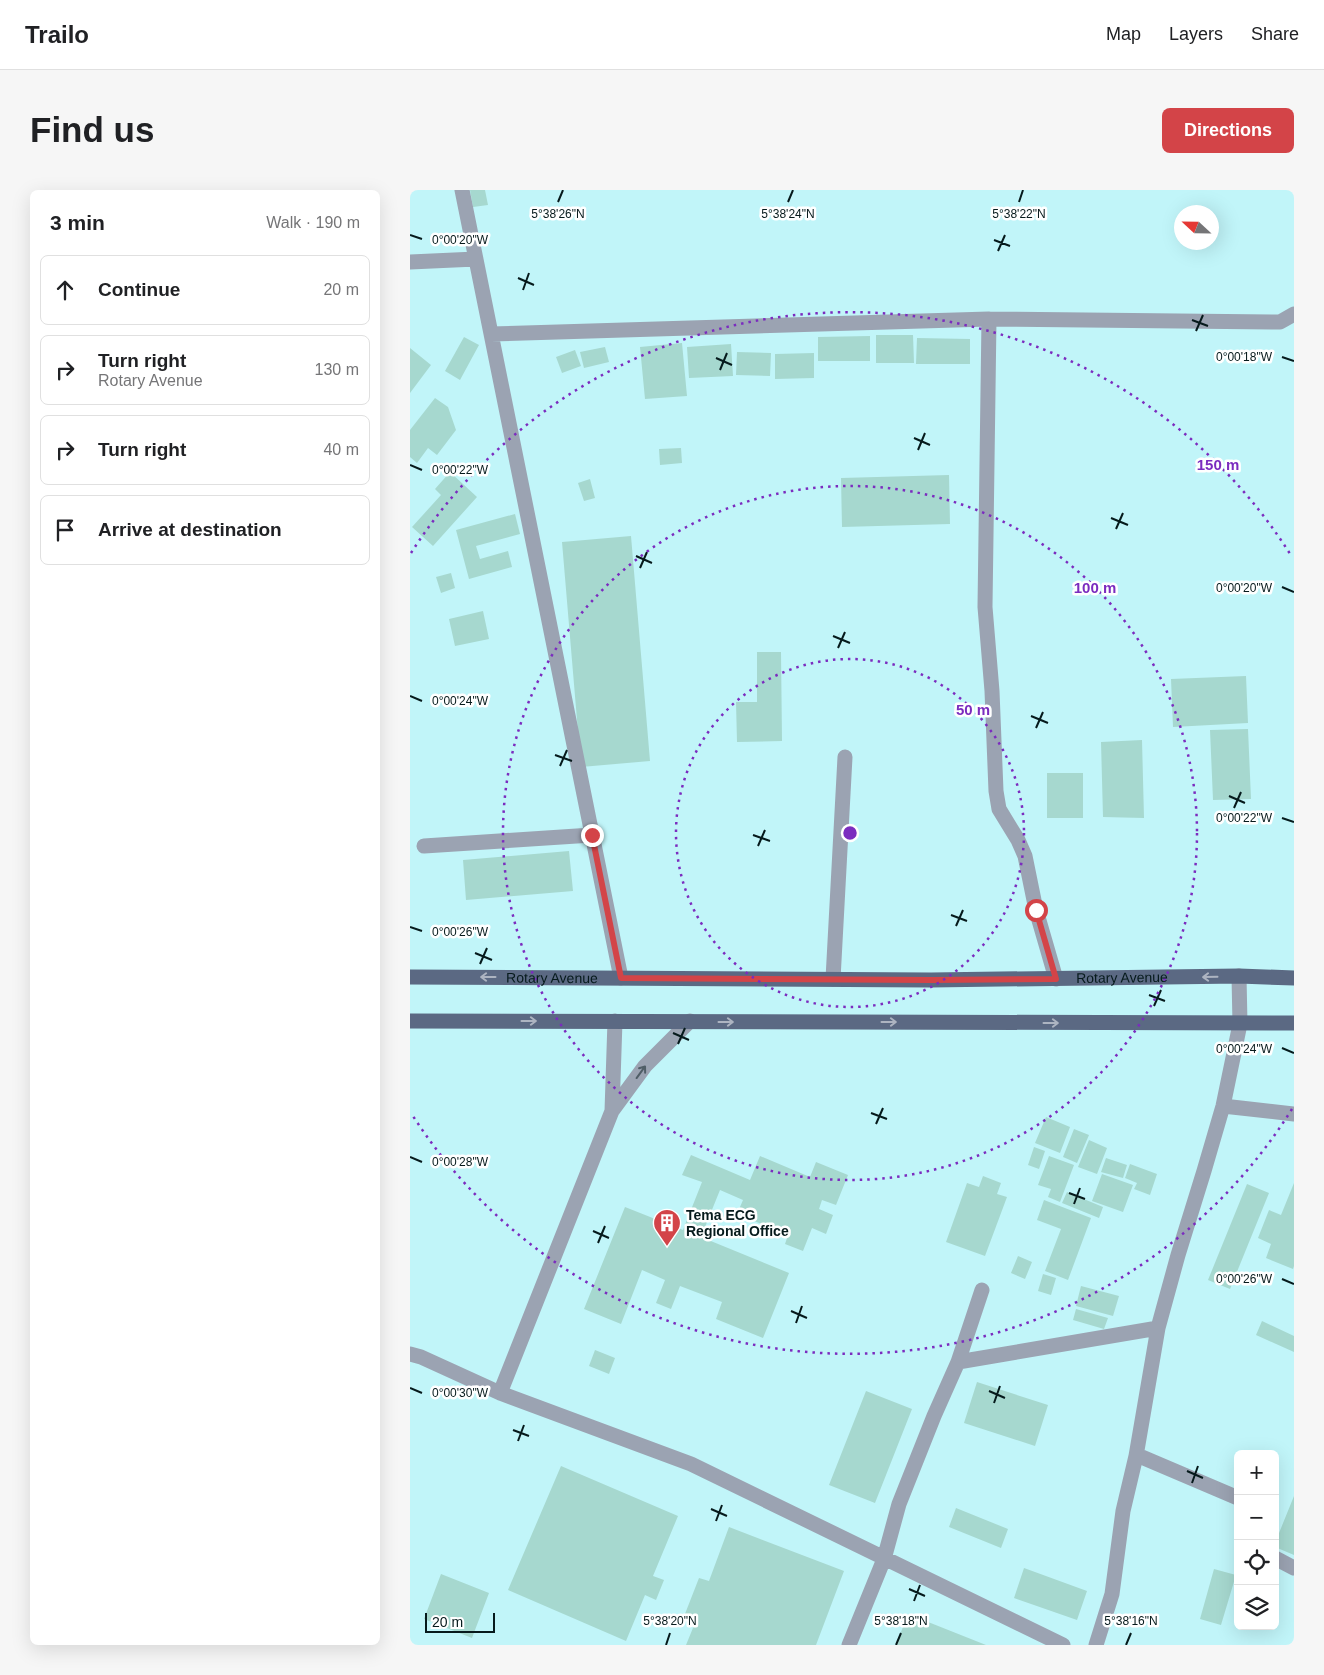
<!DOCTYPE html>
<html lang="en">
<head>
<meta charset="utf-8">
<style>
  :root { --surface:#fff; --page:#f6f6f6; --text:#202124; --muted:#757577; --line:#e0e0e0; --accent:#d34448 }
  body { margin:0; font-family:Helvetica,sans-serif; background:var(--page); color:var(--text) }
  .controls { position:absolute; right:15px; bottom:15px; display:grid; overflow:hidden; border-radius:8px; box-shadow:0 5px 20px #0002 }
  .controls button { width:45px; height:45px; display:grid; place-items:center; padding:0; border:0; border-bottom:1px solid var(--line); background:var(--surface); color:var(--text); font:25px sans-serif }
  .compass { position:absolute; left:764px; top:15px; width:45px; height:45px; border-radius:50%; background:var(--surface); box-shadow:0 5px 20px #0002; rotate:292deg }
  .scale { position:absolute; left:15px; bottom:12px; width:70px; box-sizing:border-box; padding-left:5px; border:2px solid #061a1c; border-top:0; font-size:14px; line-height:18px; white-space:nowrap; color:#061a1c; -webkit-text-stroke:4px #fff; paint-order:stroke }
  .stop { position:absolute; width:15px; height:15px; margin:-11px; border:4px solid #d34448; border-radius:50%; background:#fff }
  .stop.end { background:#d34448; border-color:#fff; box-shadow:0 1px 5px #0008 }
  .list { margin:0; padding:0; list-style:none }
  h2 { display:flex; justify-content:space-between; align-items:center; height:65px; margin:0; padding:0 20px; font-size:21px }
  h2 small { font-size:16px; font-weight:400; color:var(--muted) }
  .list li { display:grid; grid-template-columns:32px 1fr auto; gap:15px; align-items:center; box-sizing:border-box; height:70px; margin:0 10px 10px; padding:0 10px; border:1px solid var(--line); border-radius:8px }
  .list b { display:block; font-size:19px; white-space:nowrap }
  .list p { margin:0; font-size:16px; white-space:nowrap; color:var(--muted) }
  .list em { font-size:16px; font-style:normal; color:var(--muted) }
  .icon { flex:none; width:28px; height:28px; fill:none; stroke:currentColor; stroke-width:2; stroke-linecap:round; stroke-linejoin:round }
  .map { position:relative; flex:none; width:884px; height:1455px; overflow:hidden; border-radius:8px }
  header { display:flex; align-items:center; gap:30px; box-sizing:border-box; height:70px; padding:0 25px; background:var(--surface); border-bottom:1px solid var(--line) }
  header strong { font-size:24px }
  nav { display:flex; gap:28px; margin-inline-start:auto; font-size:18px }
  .intro { display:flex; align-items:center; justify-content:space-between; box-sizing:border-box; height:120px; padding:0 30px }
  h1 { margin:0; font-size:35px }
  .button { padding:12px 22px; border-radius:8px; background:var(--accent); color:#fff; font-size:18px; font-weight:700 }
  main { display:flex; gap:30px; padding:0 30px }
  aside { flex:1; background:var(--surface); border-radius:8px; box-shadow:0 5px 20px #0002 }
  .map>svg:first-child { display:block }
</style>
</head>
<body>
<header>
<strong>Trailo</strong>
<nav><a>Map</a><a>Layers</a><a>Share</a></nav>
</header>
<div class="intro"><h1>Find us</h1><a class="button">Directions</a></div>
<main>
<aside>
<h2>3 min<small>Walk · 190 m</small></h2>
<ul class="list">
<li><svg class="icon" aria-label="ahead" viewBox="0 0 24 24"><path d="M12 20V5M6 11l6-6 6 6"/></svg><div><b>Continue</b></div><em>20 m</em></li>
<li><svg class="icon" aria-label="right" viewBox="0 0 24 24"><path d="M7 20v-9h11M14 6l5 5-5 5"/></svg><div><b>Turn right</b><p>Rotary Avenue</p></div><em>130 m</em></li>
<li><svg class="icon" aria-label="right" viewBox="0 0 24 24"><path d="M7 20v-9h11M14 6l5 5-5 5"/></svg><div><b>Turn right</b></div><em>40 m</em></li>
<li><svg class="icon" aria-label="arrive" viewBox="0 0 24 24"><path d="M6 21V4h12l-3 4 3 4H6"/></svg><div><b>Arrive at destination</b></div></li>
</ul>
</aside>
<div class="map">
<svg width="884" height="1455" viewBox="0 0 884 1455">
  <rect width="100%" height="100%" fill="#c1f5f9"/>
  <path fill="#a6d8cf" d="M60,0H75L78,15L63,17Z
    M466,145H503L504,173H466Z
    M460,146V171H408V147Z
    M54,147L69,155L50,190L35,181Z
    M507,148L560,149V174H506Z
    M272,153L277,206L235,209L230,157Z
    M321,154L323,186L279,188L277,157Z
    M195,157L199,172L174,178L170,162Z
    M0,158L21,175L0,203Z
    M165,160L171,176L152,183L146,167Z
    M327,162L361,163L360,186L326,185Z
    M404,163V188L365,189V164Z
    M25,208L38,217L46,240L27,265L18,258L7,273L0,267V240Z
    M271,258L272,273L250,275L249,259Z
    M40,282L67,307L23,356L2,337L31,305L25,299Z
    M539,285L540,334L432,337L431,288Z
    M180,289L185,308L174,311L168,293Z
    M105,324L110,344L66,356L70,369L98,361L102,377L59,389L46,340Z
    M221,346L240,571L171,577L152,352Z
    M41,383L45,398L31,403L26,387Z
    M73,421L79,449L45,456L39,429Z
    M347,462H371L372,551L327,552L326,512H347Z
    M836,486L838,533L763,537L761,489Z
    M838,539L841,609L803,610L800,540Z
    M732,550L734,628L693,627L691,552Z
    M637,583H673V628H637Z
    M159,661L163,701L56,710L53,670Z
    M636,927L660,937L650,963L625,953Z
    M664,939L679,945L667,973L653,967Z
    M679,950L697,958L687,984L668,977Z
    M624,957L635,961L629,979L618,975Z
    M281,965L340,990L350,966L400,987L406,972L438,985L426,1015L412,1010L409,1019L423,1025L416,1044L402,1038L393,1061L375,1054L378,1045L327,1024L333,1010L310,1000L291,1047L379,1083L353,1148L306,1129L312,1112L270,1096L261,1119L246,1113L255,1090L232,1080L211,1134L174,1119L215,1017L273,1040L292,992L272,985Z
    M639,966L664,975L650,1012L638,1007L641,999L628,995Z
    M696,968L717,975L713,988L691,982Z
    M720,974L747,984L740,1005L724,999L727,993L715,988Z
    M692,984L723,995L713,1022L682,1011Z
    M573,986L591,993L587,1004L597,1007L575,1066L536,1052L557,993L569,997Z
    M884,993V1076L883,1079L856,1068L861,1054L848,1048L859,1020L871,1025Z
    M837,994L859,1003L820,1099L798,1090Z
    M657,1002L693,1017L689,1028L652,1013Z
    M634,1010L681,1028L658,1090L635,1081L651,1039L627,1030Z
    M608,1066L622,1072L615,1089L601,1083Z
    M633,1084L646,1088L641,1105L628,1101Z
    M671,1096L709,1106L703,1126L666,1116Z
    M666,1119L698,1128L694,1139L663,1130Z
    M852,1131L884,1146V1162L846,1145Z
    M185,1160L205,1168L199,1184L179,1176Z
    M567,1192L638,1215L625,1256L554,1233Z
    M456,1201L502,1219L465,1313L419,1295Z
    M151,1276L268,1326L243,1386L254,1390L246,1410L235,1405L216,1451L98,1400Z
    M884,1306V1365L865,1357V1353Z
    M546,1318L598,1339L591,1358L539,1337Z
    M319,1337L434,1381L406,1455H276L285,1433L273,1429L289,1388L299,1391Z
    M614,1378L677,1401L667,1430L604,1408Z
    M804,1379L826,1385L811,1435L790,1429Z
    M31,1384L79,1403L62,1448L14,1429Z
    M498,1424L576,1455H486Z"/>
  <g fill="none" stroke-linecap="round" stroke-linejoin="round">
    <path stroke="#9ba3b2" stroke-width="15" d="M52,0L211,788
      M0,72L66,69
      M579,129L575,417L582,501L586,601L589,619L608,650L615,666L626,720L646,789
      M81,144L579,129L870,132L884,124
      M14,656L182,645
      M423,789L435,567
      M813,916L884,924
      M202,921L205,831
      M0,1164L11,1167L90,1203L281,1274L653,1455
      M548,1172L748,1138
      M90,1203L202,921L235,876L280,831
      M727,1265L828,1308
      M865,1368L884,1378
      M439,1455L474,1369L489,1314L524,1226L548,1172L572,1100
      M686,1455L702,1404L713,1321L726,1266L748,1138L768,1065L794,981L813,916L830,834L829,786"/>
    <g stroke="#5b6983" stroke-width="15">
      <path id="s1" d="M0,787L521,790L829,786L884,788"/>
      <path d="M0,831L884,833"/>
    </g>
  </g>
  <defs><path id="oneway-shaft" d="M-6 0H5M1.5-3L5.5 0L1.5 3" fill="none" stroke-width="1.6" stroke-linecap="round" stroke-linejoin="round" transform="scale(1.25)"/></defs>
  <g stroke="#adb4c1">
    <use href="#oneway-shaft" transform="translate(78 787) rotate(-180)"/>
    <use href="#oneway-shaft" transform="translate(800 787) rotate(179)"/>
    <use href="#oneway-shaft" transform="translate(119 831)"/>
    <use href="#oneway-shaft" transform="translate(316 832)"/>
    <use href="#oneway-shaft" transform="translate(479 832)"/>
    <use href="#oneway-shaft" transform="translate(641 833)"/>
  </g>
  <use stroke="#505e67" href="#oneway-shaft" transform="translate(231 882) rotate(-54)"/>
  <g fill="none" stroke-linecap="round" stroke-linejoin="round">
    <path stroke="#d34448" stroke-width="6" d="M182,645L211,788L521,790L646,789L626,720"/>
  </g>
  <path fill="none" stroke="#061a1c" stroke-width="2" d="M148,12L153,0M378,12L383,0M609,12L613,0M0,45L12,49M584,50L600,56M588,61L595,45M108,88L124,95M113,100L119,83M782,130L798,136M786,141L793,125M872,167L884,171M306,168L322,175M310,180L317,163M504,248L520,255M508,260L515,243M0,275L12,280M701,328L718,335M706,339L713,323M226,366L242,373M230,378L237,362M872,397L884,402M423,446L440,453M428,458L435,442M0,506L12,511M621,526L638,533M626,538L633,522M145,565L162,571M150,576L157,560M819,606L835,613M824,618L831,602M872,628L884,632M343,645L360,651M348,656L355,640M541,725L557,731M546,736L553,720M0,737L12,741M65,763L82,770M70,774L77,758M739,805L755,811M744,816L751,800M263,843L279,850M268,854L275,838M872,858L884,863M461,923L477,929M466,934L473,918M0,967L12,972M659,1003L675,1009M664,1014L670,998M183,1041L199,1048M188,1053L195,1036M872,1089L884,1094M381,1121L397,1128M386,1133L392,1116M0,1198L12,1203M579,1201L595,1208M584,1213L590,1196M103,1240L119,1246M108,1251L114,1235M777,1281L793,1288M782,1293L788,1276M301,1319L317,1326M306,1331L312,1315M499,1399L515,1406M504,1411L510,1395M256,1455L260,1443M486,1455L491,1443M716,1455L721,1443"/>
  <g fill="none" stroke="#7b2cbf" stroke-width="2.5" stroke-dasharray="2.5 5">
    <circle cx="440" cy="643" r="174"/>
    <circle cx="440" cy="643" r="347"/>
    <path d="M882 919A521 521 0 0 1 1 923M1 363A521 521 0 0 1 882 367"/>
  </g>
  <defs>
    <symbol id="building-pin" viewBox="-11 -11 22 30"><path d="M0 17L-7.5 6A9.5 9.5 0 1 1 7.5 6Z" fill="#d34448" stroke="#fff"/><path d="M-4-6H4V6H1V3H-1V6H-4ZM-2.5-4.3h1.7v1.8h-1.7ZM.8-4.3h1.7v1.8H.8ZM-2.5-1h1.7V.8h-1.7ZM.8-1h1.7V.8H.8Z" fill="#fff"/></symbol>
  </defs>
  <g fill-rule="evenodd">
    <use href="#building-pin" x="241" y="1017" width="32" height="43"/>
  </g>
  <g text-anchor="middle" stroke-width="5" stroke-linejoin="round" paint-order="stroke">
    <g font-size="14" fill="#061a1c" stroke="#fff">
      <text dy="5" stroke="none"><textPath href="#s1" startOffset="142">Rotary Avenue</textPath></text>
      <text dy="5" stroke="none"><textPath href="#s1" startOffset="712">Rotary Avenue</textPath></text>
    </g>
    <g font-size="14" font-weight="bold" fill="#061a1c" stroke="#fff" text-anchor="start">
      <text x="276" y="1030">Tema ECG<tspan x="276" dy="16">Regional Office</tspan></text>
    </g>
  </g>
  <g font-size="12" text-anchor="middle" fill="#061a1c" stroke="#fff" stroke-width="5" stroke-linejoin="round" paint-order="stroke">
    <text x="378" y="28">5°38'24"N</text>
    <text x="148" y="28">5°38'26"N</text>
    <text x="609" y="28">5°38'22"N</text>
    <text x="50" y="54">0°00'20"W</text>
    <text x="834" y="171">0°00'18"W</text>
    <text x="50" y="284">0°00'22"W</text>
    <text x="834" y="402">0°00'20"W</text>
    <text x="50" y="515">0°00'24"W</text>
    <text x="834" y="632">0°00'22"W</text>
    <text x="50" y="746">0°00'26"W</text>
    <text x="834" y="863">0°00'24"W</text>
    <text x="50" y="976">0°00'28"W</text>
    <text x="834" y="1093">0°00'26"W</text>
    <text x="50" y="1207">0°00'30"W</text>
    <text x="260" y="1435">5°38'20"N</text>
    <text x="491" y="1435">5°38'18"N</text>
    <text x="721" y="1435">5°38'16"N</text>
  </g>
  <circle cx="440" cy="643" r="8" fill="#7b2cbf" stroke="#fff" stroke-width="2.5"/>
  <g font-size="15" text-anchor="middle" font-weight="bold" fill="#7b2cbf" stroke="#fff" stroke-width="5" stroke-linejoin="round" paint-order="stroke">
    <text x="808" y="280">150 m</text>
    <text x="685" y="403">100 m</text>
    <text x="563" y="525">50 m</text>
  </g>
</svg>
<div class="controls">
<button>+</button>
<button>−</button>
<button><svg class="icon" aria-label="locate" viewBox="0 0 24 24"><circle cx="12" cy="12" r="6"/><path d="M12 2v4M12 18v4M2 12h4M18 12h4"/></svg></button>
<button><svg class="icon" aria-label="layers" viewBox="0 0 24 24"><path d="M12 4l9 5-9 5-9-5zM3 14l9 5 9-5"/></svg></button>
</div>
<svg class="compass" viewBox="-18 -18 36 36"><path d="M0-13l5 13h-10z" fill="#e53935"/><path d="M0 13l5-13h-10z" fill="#757577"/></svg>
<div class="scale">20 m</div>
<div class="stop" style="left:626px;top:720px"></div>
<div class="stop end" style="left:182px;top:645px"></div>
</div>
</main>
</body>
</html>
